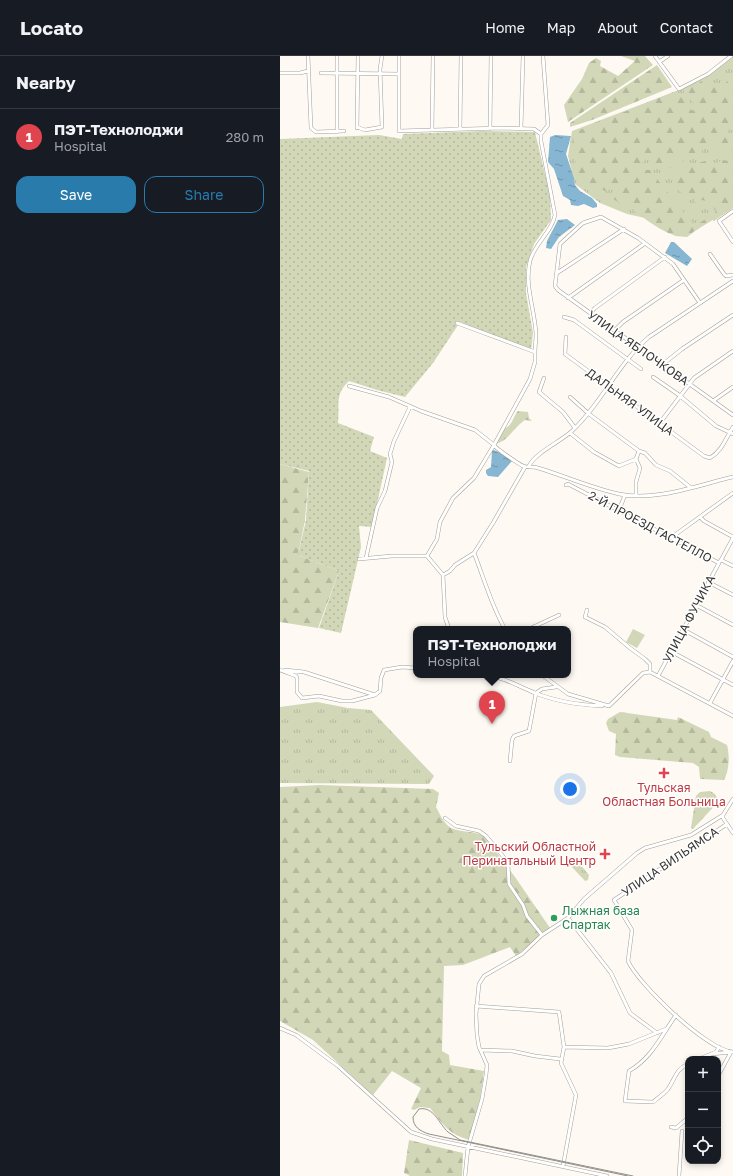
<!DOCTYPE html>
<html lang="en">
<head>
<meta charset="utf-8">
<style>
  :root { --surface:#171b24; --page:#242831; --text:#f1f3f6; --muted:#9ea1a6; --line:#363941; --accent:#287bab }
  body { margin:0; font-family:"Golos Text",sans-serif; background:var(--page); color:var(--text) }
  .controls { position:absolute; right:12px; bottom:12px; display:grid; overflow:hidden; border-radius:8px; box-shadow:0 2px 6px #0003 }
  .controls button { width:36px; height:36px; display:grid; place-items:center; padding:0; border:0; border-bottom:1px solid var(--line); background:var(--surface); color:var(--text); font:20px sans-serif }
  .you { position:absolute; left:290px; top:733px; width:14px; height:14px; margin:-10px; border:3px solid #fff; border-radius:50%; background:#1a73e8; box-shadow:0 0 0 6px #1a73e833 }
  .badge { display:grid; place-items:center; width:26px; height:26px; border-radius:50%; background:var(--accent); color:#fff; font-size:13px; font-weight:700 }
  .pin { position:absolute; translate:-50% -33px; filter:drop-shadow(0 1px 2px #0008) }
  .pin::after { content:''; position:absolute; top:21px; width:14px; height:12px; background:inherit; clip-path:polygon(0 0,100% 0,50% 100%) }
  .popup { position:absolute; left:133px; top:570px; width:158px; height:52px; box-sizing:border-box; display:grid; place-content:center; border-radius:8px; background:var(--surface); filter:drop-shadow(0 1px 3px #0005); font-size:13px; white-space:nowrap; color:var(--muted) }
  .popup b { font-size:15px; color:var(--text) }
  .popup::after { content:''; position:absolute; left:50%; top:100%; margin-left:-8px; border:8px solid transparent; border-top-color:var(--surface) }
  .list { margin:0; padding:0; list-style:none }
  h2 { display:flex; justify-content:space-between; align-items:center; height:52px; margin:0; padding:0 16px; font-size:17px }
  h2 small { font-size:13px; font-weight:400; color:var(--muted) }
  .list li { display:grid; grid-template-columns:26px 1fr auto; gap:12px; align-items:center; box-sizing:border-box; height:56px; padding:0 16px; border-top:1px solid var(--line) }
  .list b { display:block; font-size:15px; white-space:nowrap }
  .list p { margin:0; font-size:13px; white-space:nowrap; color:var(--muted) }
  .list em { font-size:13px; font-style:normal; color:var(--muted) }
  .actions { display:flex; gap:8px; padding:12px 16px }
  .actions a { flex:1; padding:9px 0; border:1px solid var(--accent); border-radius:12px; text-align:center; font-size:14px; color:var(--accent) }
  .actions .main { background:var(--accent); color:#fff }
  .icon { flex:none; width:22px; height:22px; fill:none; stroke:currentColor; stroke-width:2; stroke-linecap:round; stroke-linejoin:round }
  .map { position:relative; flex:none; width:453px; height:1120px; overflow:hidden }
  header { display:flex; align-items:center; gap:24px; box-sizing:border-box; height:56px; padding:0 20px; background:var(--surface); border-bottom:1px solid var(--line) }
  header strong { font-size:19px }
  nav { display:flex; gap:22px; margin-inline-start:auto; font-size:14px }
  main { display:flex }
  aside { flex:1; background:var(--surface) }
  .map>svg:first-child { display:block }
</style>
</head>
<body>
<header>
<strong>Locato</strong>
<nav><a>Home</a><a>Map</a><a>About</a><a>Contact</a></nav>
</header>
<main>
<aside>
<h2>Nearby<small></small></h2>
<ul class="list">
<li><span class="badge" style="background:#e0444e">1</span><div><b>ПЭТ-Технолоджи</b><p>Hospital</p></div><em>280 m</em></li>
</ul>
<div class="actions"><a class="main">Save</a><a>Share</a></div>
</aside>
<div class="map">
<svg width="453" height="1120" viewBox="0 0 453 1120">
  <defs>
    <pattern id="grass-tufts" width="24" height="20" patternUnits="userSpaceOnUse"><rect width="24" height="20" fill="#d1d7b7"/><path d="M3 7l-1-3M5 7V3M7 7l1-3M15 17l-1-3M17 17v-4M19 17l1-3" fill="none" stroke="#b4b99e"/></pattern>
    <pattern id="forest-firs" width="22" height="20" patternUnits="userSpaceOnUse"><rect width="22" height="20" fill="#d1d7b7"/><path d="M5 1l3.5 6h-7zM16 11l3.5 6h-7z" fill="#b4b99e"/></pattern>
    <pattern id="garden-dots" width="8" height="8" patternUnits="userSpaceOnUse"><rect width="8" height="8" fill="#d1d7b7"/><path d="M2 2h.1M6 6h.1" fill="none" stroke="#b4b99e" stroke-width="1.8" stroke-linecap="round"/></pattern>
    <pattern id="water-ripples" width="26" height="14" patternUnits="userSpaceOnUse"><rect width="26" height="14" fill="#86b6d1"/><path d="M2 4q2-2 4 0t4 0M15 11q2-2 4 0t4 0" fill="none" stroke="#6e95aa"/></pattern>
  </defs>
  <rect width="100%" height="100%" fill="#fefaf3"/>
  <path fill="url(#grass-tufts)" d="M453,0V152L434,165L432,163L407,181L395,180L374,164L347,158L320,147L295,128L288,100L292,75L399,34Z
    M37,646L68,652L91,654L154,720L149,728L0,727V651Z
    M295,804L299,807L309,819L308,824L305,825L291,810V806Z"/>
  <path fill="url(#forest-firs)" d="M341,0H365L373,9L288,66L284,49L302,23L309,7L316,2L321,5L320,10L338,20L355,5Z
    M377,9L392,31L312,64L290,71V67Z
    M453,21V66L447,77L453,84L450,94L453,95V101L443,99L442,89C433,87 429,88 422,94L423,100L403,106L402,100L397,99L394,103L396,109L392,112H386L367,102L362,107L366,114H370L413,168L415,174C399,192 369,165 354,155L352,151L343,149L330,141L339,136L335,130H330L331,133L325,135C293,118 297,118 293,84L297,80V75L396,35L404,43L406,48H410L411,54L417,55L415,52L416,48L412,46L402,33L422,25L423,29L428,33L444,28Z
    M443,104L453,106V152L416,174L415,170L436,156L430,146L422,144L414,147L417,138L404,139L394,131L395,114L425,105L431,109Z
    M238,355L248,356L249,362L252,365L245,364C234,371 229,384 216,388V386L223,373C232,371 233,361 238,355Z
    M0,408L29,416L25,464L18,499L59,515L38,572L0,566Z
    M340,656L397,664L398,661L429,676L431,681L447,689C450,700 449,715 444,724L420,723L419,711L413,707L340,701L335,699L336,678L329,675L326,667L328,663Z
    M40,729L153,733L159,737L156,751C160,758 164,768 171,772C182,777 194,774 205,781L235,821L270,872L236,900L230,891L183,909L164,910L162,995L169,999L170,1009L204,1015L200,1043L190,1084C169,1079 163,1068 150,1052L140,1051L134,1054L131,1053L141,1032L112,1015L93,1039L33,984L0,965V731Z
    M430,735L435,738L439,745L413,773L411,772L416,740L420,736Z
    M129,1084L183,1097L182,1120H130L124,1117Z"/>
  <path fill="url(#garden-dots)" d="M203,75L255,76L270,139L271,164L254,188L246,211V237L253,277L251,295L180,266L153,307L125,341L97,334L69,325C54,339 60,349 58,367L94,381L90,395L107,402L92,471L79,470L81,491L61,577L39,572L59,515L18,499L26,464L29,415L0,408V83L99,79L122,83L123,78Z"/>
  <path fill="#d1d7b7" d="M353,573L365,579L357,592L346,586Z"/>
  <path fill="url(#water-ripples)" d="M275,79L291,80L286,98L294,122L295,129L300,135L312,142L317,148V151L313,152L304,148L298,150L291,149L290,144L283,140L274,113L268,106L270,81Z
    M287,163L295,169L279,181L271,193L266,192L267,185L278,164Z
    M391,186H394L412,203L407,210L385,197Z
    M214,394L229,401L232,405L218,421L208,420L206,417V414L211,411L212,395Z"/>
  <g fill="none" stroke-linecap="round" stroke-linejoin="round">
    <defs>
      <path id="minor" d="M28,0L31,72L36,76L64,75
        M119,0V75L222,72L254,73L261,78
        M375,0L399,33L428,18L451,0
        M379,6L388,0
        M0,17H20L28,15
        M41,17L119,18
        M77,71L85,74L102,71L100,13L102,0
        M77,72L78,0
        M152,73L153,0
        M180,73L181,0
        M210,73L211,0
        M241,73L243,0
        M57,76V0
        M453,155L439,165L453,186
        M430,198L444,218L446,220L453,219
        M277,217L344,173
        M288,242L364,188
        M420,247L393,208L358,182L321,161L303,167L280,188L275,230L278,234L453,359
        M310,257L315,252L385,201
        M284,261L294,264L361,313
        M177,267L255,296V306L250,323L214,389C215,392 240,409 243,410C247,412 254,410 258,412C285,420 311,432 339,438C375,446 418,429 453,421
        M334,275L343,266L404,224
        M286,281L285,298L424,400L430,402C442,395 446,382 453,371
        M255,296C255,290 256,284 256,278C255,254 244,229 250,205C254,188 272,176 275,159L261,85V78L268,69L263,0
        M382,309L402,293L453,259
        M373,321L399,339L436,370L453,378
        M264,322L259,336L283,356L295,372
        M69,330L109,341L141,355L195,374L214,389L194,422L173,442L160,466L157,483L147,500
        M290,341L309,358L359,395L365,397L376,409L390,415L410,431
        M433,345L453,331
        M379,368L414,322L453,295
        M290,377L314,396L339,410L356,403L359,395
        M356,403L360,412L356,426V439
        M249,410C255,397 280,386 292,375C322,347 338,307 369,281L453,225
        M286,429L288,428L439,507
        M339,454L345,439
        M420,461L424,465L453,481
        M392,481L453,437
        M194,497C204,522 211,549 225,573
        M86,502L97,452L105,435L112,406L110,398L114,385L130,351
        M79,503L112,500H147L163,519L165,561L169,573
        M441,504L453,482
        M440,505L441,504L453,510
        M163,519L170,515L175,509L194,497L213,467L245,411
        M428,526L453,539
        M416,549L453,569
        M307,554L305,561L325,571L350,592L365,603L370,608V616
        M249,573L279,559
        M404,574L453,601
        M392,596L453,629
        M0,614L16,620L17,622V636L22,642L39,640L62,645H72L95,639L100,635L101,622L104,614L122,611L136,612
        M5,614L24,616L95,639
        M205,619C223,621 238,630 255,637C275,645 301,649 322,650
        M262,619L288,638L329,650L363,617L370,616L453,660
        M378,620L439,507
        M430,647L453,605
        M230,705L232,684L234,680L249,675L256,637L262,633L276,631
        M443,759V762L453,777
        M165,762L176,770L199,775L206,780L222,799L228,807L229,828L243,849L247,860L262,879
        M447,768L334,844L352,874L348,905C358,928 428,995 453,996
        M288,862L331,917L350,957L377,977
        M196,950L279,956L284,991L281,1007L296,1039L283,1110
        M396,959C381,980 372,1002 349,1015L345,1045L373,1046C378,1042 384,1038 388,1033C395,1023 396,1013 408,1008
        M0,972L16,979L58,1010L131,1076L152,1083L327,1120
        M284,991L328,992L349,988L386,973
        M200,994L232,995L255,1000L280,1003
        M431,998L451,996L438,1020
        M419,1003L436,996L439,991
        M391,1071L396,1072L408,1062
        M185,1120L188,1091L202,1043L206,1019L207,1009L199,991L197,979L196,958L199,928L204,920L242,898L262,879L288,862L304,843L357,797L365,792L411,779L443,759L453,743
        M399,1120L402,1075"/>
    </defs>
    <use href="#minor" stroke="#a29f98" stroke-width="4"/>
    <use href="#minor" stroke="#fff" stroke-width="3"/>
    <path stroke="#918f8a" stroke-width="1" d="M348,1120L149,1078C140,1075 133,1071 133,1061L139,1053C154,1050 159,1068 168,1076C172,1079 176,1081 180,1084L353,1120"/>
  </g>
  <g fill="#e0444e" stroke="#fff" stroke-width="1.5">
    <path d="M382 711h4v4h4v4h-4v4h-4v-4h-4v-4h4z"/>
    <path d="M323 792h4v4h4v4h-4v4h-4v-4h-4v-4h4z"/>
  </g>
  <circle fill="#2e9e5b" stroke="#fff" stroke-width="1.5" cx="274" cy="862" r="4"/>
  <g text-anchor="middle" stroke-width="3" stroke-linejoin="round" paint-order="stroke">
    <g font-size="12" fill="#373633" stroke="#fff">
      <text transform="translate(358 292) rotate(35)" y="4">УЛИЦА ЯБЛОЧКОВА</text>
      <text transform="translate(350 346) rotate(36)" y="4">ДАЛЬНЯЯ УЛИЦА</text>
      <text transform="translate(370 471) rotate(28)" y="4">2-Й ПРОЕЗД ГАСТЕЛЛО</text>
      <text transform="translate(409 563) rotate(-62)" y="4">УЛИЦА ФУЧИКА</text>
      <text transform="translate(390 806) rotate(-34)" y="4">УЛИЦА ВИЛЬЯМСА</text>
    </g>
    <g font-size="12" fill="#be3a42" stroke="#fff">
      <text x="384" y="736">Тульская<tspan x="384" dy="14">Областная Больница</tspan></text>
      <text x="316" y="795" text-anchor="end">Тульский Областной<tspan x="316" dy="14">Перинатальный Центр</tspan></text>
    </g>
    <g font-size="12" fill="#27864d" stroke="#fff" text-anchor="start">
      <text x="282" y="859">Лыжная база<tspan x="282" dy="14">Спартак</tspan></text>
    </g>
  </g>
</svg>
<div class="controls">
<button>+</button>
<button>−</button>
<button><svg class="icon" aria-label="locate" viewBox="0 0 24 24"><circle cx="12" cy="12" r="6"/><path d="M12 2v4M12 18v4M2 12h4M18 12h4"/></svg></button>
</div>
<div class="you"></div>
<div class="pin badge" style="left:212px;top:668px;background:#e0444e">1</div>
<div class="popup"><b>ПЭТ-Технолоджи</b>Hospital</div>
</div>
</main>
</body>
</html>
